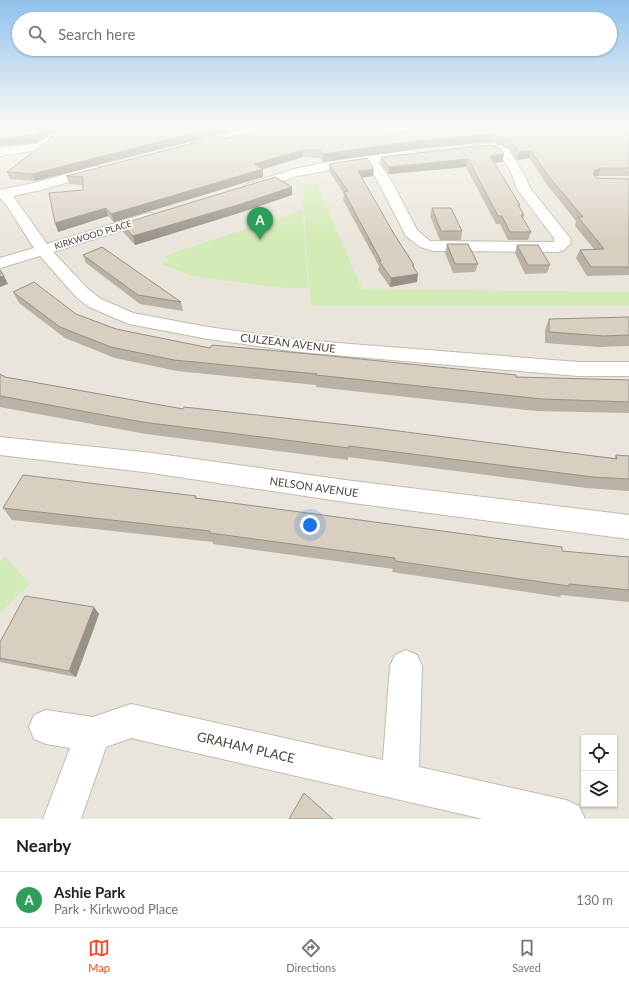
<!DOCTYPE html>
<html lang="en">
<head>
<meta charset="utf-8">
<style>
  :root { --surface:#fff; --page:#f6f6f6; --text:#202124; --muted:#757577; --line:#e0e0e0; --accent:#fc3f1d }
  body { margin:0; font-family:Lato,sans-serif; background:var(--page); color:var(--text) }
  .controls { position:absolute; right:12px; bottom:12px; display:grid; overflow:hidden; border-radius:0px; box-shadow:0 1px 3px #0004 }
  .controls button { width:36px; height:36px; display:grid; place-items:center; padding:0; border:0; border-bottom:1px solid var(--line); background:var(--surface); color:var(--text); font:20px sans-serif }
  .you { position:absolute; left:310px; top:525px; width:14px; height:14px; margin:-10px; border:3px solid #fff; border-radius:50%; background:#1a73e8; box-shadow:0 0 0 6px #1a73e833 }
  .badge { display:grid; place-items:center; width:26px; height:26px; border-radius:50%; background:var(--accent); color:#fff; font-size:13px; font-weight:700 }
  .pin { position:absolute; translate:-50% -33px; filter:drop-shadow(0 1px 2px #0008) }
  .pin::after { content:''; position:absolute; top:21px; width:14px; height:12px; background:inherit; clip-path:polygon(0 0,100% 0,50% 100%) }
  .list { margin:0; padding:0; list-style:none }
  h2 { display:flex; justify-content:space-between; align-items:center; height:52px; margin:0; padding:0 16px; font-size:17px }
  h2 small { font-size:13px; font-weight:400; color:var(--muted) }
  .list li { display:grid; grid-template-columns:26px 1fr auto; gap:12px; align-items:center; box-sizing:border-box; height:56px; padding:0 16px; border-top:1px solid var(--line) }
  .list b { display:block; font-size:15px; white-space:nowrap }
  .list p { margin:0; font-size:13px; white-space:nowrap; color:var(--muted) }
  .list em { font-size:13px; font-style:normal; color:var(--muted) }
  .icon { flex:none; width:22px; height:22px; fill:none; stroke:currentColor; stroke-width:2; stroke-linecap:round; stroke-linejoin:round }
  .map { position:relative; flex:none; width:629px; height:819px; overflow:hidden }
  .search { position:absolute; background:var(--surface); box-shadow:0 1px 3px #0004; left:12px; right:12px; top:12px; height:44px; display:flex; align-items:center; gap:10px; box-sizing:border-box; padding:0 14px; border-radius:22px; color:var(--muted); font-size:15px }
  .sheet { height:108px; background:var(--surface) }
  nav { display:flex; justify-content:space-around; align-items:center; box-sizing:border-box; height:56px; border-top:1px solid var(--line); background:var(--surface); font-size:11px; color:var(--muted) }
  nav a { display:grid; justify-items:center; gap:2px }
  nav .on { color:var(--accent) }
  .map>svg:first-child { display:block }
</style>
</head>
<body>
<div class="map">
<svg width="629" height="819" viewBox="0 0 629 819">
  <rect width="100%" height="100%" fill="#f6f3ec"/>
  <path fill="#eae5da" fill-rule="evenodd" d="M0,127H260L262,132L294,127H385L391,132L416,130L413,127H629V819H0ZM584,738H614V804H584Z"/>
  <path fill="#d2eab5" d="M316,182L362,289L629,292V306H311L302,184Z
    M303,210L308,288H283L193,276L161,264L169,260L164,256Z
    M5,557L30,584L0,613V562Z"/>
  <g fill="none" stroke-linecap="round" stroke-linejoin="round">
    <defs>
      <path id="minor" d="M254,127H272L271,129L197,147L193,146L191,144L193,142Z
        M384,127H415V128C412,133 393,135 388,132C386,131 385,128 384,127Z
        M53,134L57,135L59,137L43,149L0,156V148L36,144Z
        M494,143L508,149L524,174L530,188L570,238L571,243L564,250L558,252L433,251L420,247L406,236L377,180L367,164L297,176L250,192L245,191L243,188L245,185L294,169L333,161L412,150L416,151L418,154L416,157L378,162L391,180L417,230L430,241L554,242V238L517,189L512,174L500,154L492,151L470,150L468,148L470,146Z
        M96,166L100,167L102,170L100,173L41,190L13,196L47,244L145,214L150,213L155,214L157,217L155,220L53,252L88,289L101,299L133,313L208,327L300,340L578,362H629V376H578L300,352L208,339L129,324L89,307L76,297L40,256L0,268V258L34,248L7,206L0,198V190L34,183Z
        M0,437L152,453L345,480L629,515V539L345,502L152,473L0,455Z
        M406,650L417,655L422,666L419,767L566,800L579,806L585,819H483L131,738L106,747L81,819H43L70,748L46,744L34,739L29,727L34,715L46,710L93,717L131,704L383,760L390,666L395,655Z"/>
    </defs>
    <use href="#minor" stroke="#c2bbae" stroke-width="2"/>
    <use href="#minor" fill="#fff" fill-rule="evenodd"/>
  </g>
  <path fill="#bab2a6" d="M0,127H234L232,131L35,181L10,179L7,172L51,139L50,137L54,134L52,133L36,143Z
    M629,127V176H595L596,178L629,179V275L587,276L576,258L580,250L594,249L575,226L576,221L548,186L529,158L517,160L509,148L489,142L415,149L323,162L320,158L303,157L263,169V177L114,222L108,216L58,232L83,190V185L69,184L66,176L225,138L388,133Z
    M491,145L502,162L494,163L520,205L519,207L524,215L523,219L531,232L528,240H508L500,224H496L466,167L389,174L381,164V157Z
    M329,164L373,176L362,178L394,234L414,265V268L417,282L390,287L378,270L379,266L343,200L344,194L329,171Z
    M292,195L239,213L135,245L123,232L121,224Z
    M432,208L462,231L461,240H440L430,216Z
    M447,244L478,264L475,272L453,273L445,253Z
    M517,245L550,265L547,273L525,274L515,253Z
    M83,255L181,302L183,311L140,304L86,263Z
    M13,292L76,314L116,329L210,348L516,377L629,380V413L536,411L316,387V385L177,371L115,358L65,338L19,303Z
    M629,317V346L599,347L545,343V330L549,319Z
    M0,374L5,377L183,409L614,458L616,455L629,456V491L586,488L348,457V460L146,434L0,407Z
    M196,496L197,498L562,551L629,557V602L561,595L560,597L392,572L393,569L213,544V542L12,520L3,508Z
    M99,614L76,677L0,662V642Z"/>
  <path fill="#979187" d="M48,127H50L52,133L36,143L0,146V139Z
    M218,127H234L232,131L35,181L32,174Z
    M491,134L489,142L415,149L323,162V154L416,141Z
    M303,150V157L263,169V177L114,222L111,214L254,164Z
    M531,151L529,158L517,160L519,152Z
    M504,154L502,162L489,163L490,156Z
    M468,159L466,167L389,174V167Z
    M601,168L598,176L592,177L595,170Z
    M374,169L373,176L358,178V171Z
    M292,187V195L239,213L135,245L133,236Z
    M106,208L108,216L58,232L55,223Z
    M418,274L417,282L390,287L391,278Z
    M4,276L8,284L0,287V277Z
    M94,607L99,614L76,677L69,671Z"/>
  <path fill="#d8cfc1" stroke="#979187" d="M0,127H48L33,135L0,139Z
    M53,127H218L32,174L7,172L54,136L50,137L58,131V129Z
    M273,127H380L388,133L440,127H629V168H601L595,170L593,174L596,178L629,179V267H591L580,250L604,249L578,217H583L550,178L531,151L519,152L510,140L491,134L416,141L323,154L320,150H303L254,164L263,169L111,214L106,208L55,223L49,193L83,190V177L66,176L225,135L222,139Z
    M491,145L500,148L504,154L490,156L520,205H518L524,215H521L531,232H510L502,216H498L468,159L389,167L381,157Z
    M367,158L374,169L358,171L394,234L414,265H412L418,274L391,278L379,261H381L344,192L348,191L329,164Z
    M275,177L292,187L238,205L133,236L121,224Z
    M432,208H451L462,231H441Z
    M447,244H468L478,264H455Z
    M517,245H538L550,265H528Z
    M102,247L181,302L138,295L83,255Z
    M0,270L4,276L0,277Z
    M34,282L76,314L116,329L210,348L212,345L321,355L516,375V377L629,380V402L542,399L316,375L317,374L174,360L111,347L60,327L13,292Z
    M629,317V335L604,336L549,332V319Z
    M0,374L5,377L183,409L184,407L375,428L617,459L616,455L629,456V479L593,477L349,446V448L142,422L0,396Z
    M23,475L196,496L195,498L562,547V551L629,557V590L569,584V586L395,561V558L210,533V531L3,508Z
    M25,596L94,607L69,671L0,658V642Z
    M304,793L333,819H289Z"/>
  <linearGradient id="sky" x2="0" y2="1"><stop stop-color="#8fc1ec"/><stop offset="0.52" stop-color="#fbfaf6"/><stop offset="1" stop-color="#fbfaf6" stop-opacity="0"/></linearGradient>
  <rect width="629" height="242" fill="url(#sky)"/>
  <g text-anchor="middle" stroke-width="3.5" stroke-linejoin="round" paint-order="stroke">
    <g font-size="9" fill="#4b4439" stroke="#fff">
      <text transform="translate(93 235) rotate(-17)" y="3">KIRKWOOD PLACE</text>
    </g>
    <g font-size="11" fill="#4b4439" stroke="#fff">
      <text transform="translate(288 343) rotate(7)" y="4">CULZEAN AVENUE</text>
      <text transform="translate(314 487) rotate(8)" y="4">NELSON AVENUE</text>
    </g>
    <g font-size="13" fill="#4b4439" stroke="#fff">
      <text transform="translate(246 747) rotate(13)" y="5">GRAHAM PLACE</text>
    </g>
  </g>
</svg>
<div class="controls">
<button><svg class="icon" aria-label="locate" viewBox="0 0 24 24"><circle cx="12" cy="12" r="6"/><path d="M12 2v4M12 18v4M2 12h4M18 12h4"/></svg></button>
<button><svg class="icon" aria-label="layers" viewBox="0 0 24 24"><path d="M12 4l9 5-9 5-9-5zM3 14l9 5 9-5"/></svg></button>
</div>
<div class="you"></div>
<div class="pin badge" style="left:260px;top:240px;background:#2e9e5b">A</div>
<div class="search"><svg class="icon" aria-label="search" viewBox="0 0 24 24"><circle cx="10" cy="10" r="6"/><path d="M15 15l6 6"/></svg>Search here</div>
</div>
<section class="sheet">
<h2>Nearby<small></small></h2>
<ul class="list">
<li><span class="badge" style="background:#2e9e5b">A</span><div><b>Ashie Park</b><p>Park · Kirkwood Place</p></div><em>130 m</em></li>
</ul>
</section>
<nav>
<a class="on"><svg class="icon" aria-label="map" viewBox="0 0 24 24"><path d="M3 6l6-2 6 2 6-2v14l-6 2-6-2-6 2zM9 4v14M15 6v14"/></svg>Map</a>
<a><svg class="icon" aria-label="directions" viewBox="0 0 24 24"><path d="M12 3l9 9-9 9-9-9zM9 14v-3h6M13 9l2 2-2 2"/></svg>Directions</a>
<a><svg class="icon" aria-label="saved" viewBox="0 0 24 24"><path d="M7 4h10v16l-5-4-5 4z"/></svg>Saved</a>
</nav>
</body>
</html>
